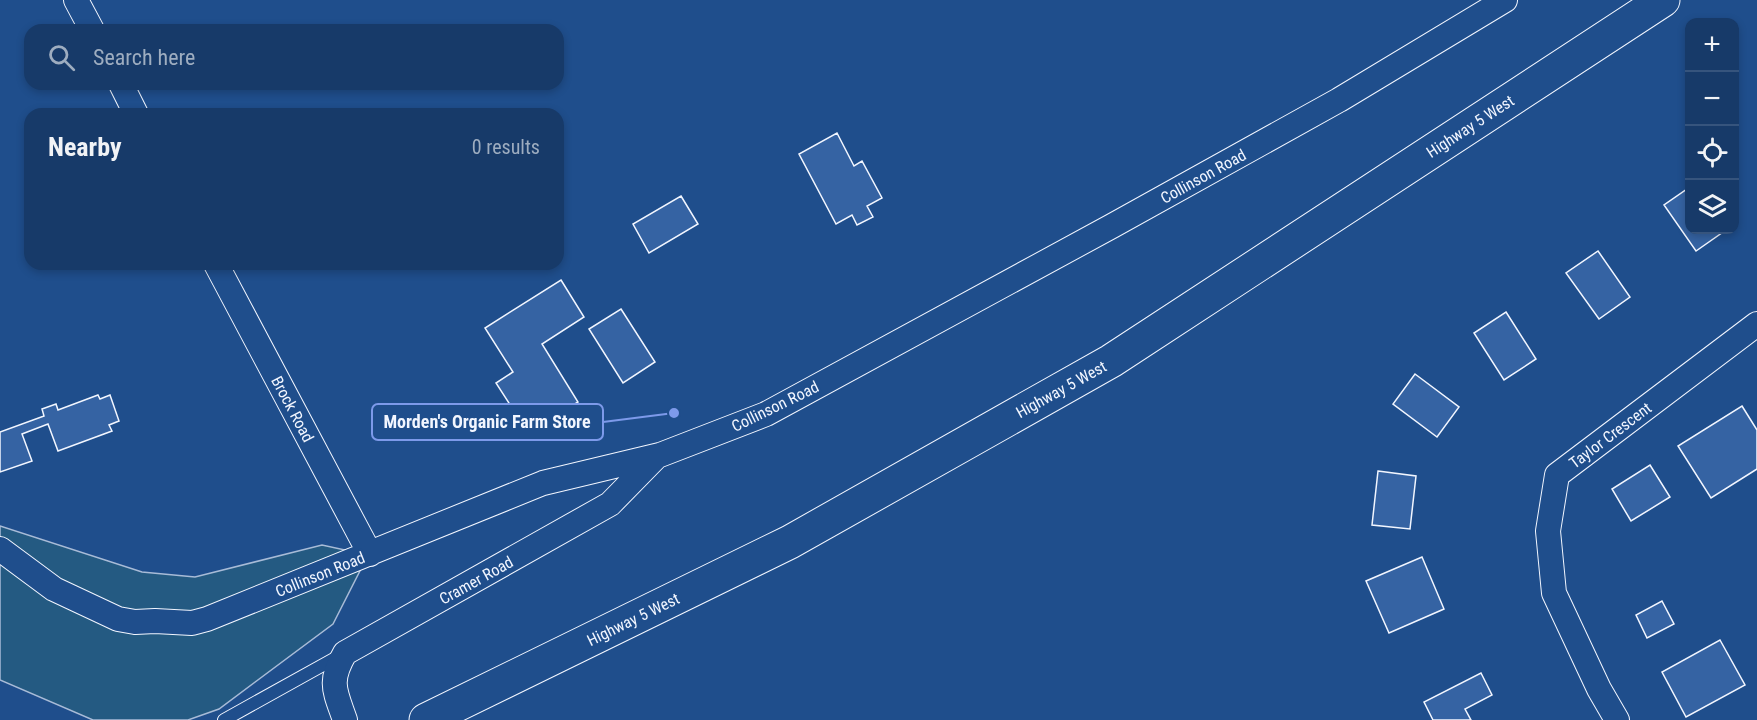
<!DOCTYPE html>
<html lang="en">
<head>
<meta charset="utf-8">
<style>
  :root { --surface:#173a69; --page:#20416f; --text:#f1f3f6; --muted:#9eadc0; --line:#36547d }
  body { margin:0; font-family:"Roboto Condensed",sans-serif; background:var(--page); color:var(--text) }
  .controls { position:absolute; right:18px; top:18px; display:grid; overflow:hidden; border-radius:12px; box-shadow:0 3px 9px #0003 }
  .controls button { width:54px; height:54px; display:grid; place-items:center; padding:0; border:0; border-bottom:2px solid var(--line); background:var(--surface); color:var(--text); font:30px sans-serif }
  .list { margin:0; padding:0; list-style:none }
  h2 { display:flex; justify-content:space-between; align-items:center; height:78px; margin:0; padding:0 24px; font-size:26px }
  h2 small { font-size:20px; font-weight:400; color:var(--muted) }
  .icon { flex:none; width:33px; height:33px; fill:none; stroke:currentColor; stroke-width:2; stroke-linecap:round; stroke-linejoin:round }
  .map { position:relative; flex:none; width:1757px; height:720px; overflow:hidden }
  .search { position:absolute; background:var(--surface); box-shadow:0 3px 9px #0003; left:24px; top:24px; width:540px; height:66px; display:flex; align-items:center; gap:15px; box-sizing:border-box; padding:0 21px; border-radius:18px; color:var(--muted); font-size:22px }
  .panel { position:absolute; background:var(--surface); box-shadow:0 3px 9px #0003; left:24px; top:108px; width:540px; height:162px; border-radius:18px }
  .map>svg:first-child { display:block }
</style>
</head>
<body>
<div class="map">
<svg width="1757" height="720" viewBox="0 0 1757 720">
  <rect width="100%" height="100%" fill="#1f4e8c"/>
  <path fill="#245a82" stroke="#a8bbd7" stroke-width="1.5" d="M0,526L142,572L195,577L322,545L368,555L333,624L219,709L188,720H93L0,680Z"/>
  <path fill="#3563a3" stroke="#f2f6ff" stroke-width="1.5" d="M837,133L854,166L862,161L882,198L867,206L873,217L857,225L852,215L836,224L799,154Z
    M1690,187V230H1726L1696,251L1664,205Z
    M681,196L698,224L649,253L633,224Z
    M1598,251L1630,297L1599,319L1566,273Z
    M561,280L584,317L542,344L578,402L529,434L496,383L513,372L485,328Z
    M621,309L655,362L623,383L589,329Z
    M1506,312L1536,359L1504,380L1474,333Z
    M1415,374L1459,407L1437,437L1393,404Z
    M98,395L100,399L110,395L119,421L109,425L112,431L58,451L48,424L22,434L32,461L0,472V432L44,416L42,409L56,404L58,410Z
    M1742,406L1757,430V469L1711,498L1678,446Z
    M1650,465L1670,497L1631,521L1612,489Z
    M1378,471L1416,476L1410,529L1372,525Z
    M1422,557L1444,609L1389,633L1366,581Z
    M1662,601L1674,624L1647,638L1636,615Z
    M1720,640L1745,685L1686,717L1662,672Z
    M1481,673L1492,695L1465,709L1471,720H1433L1424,702Z"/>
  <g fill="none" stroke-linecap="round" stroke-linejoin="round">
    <defs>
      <path id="service" d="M224,720L341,655"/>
      <path id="minor" d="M76,0L92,30
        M121,84L136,114
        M216,264L370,554
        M0,549L54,589L118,619L135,622L155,621L192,623L207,619L543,483L660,455L766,414L1112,226L1339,100L1505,0
        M345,720C335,691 328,682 345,653L610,504L657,456
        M1617,720L1599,689L1554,593L1548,531L1557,475L1757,324"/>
      <path id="primary" d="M426,720L790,542L1111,361L1663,0"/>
    </defs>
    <use href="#service" stroke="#f2f6ff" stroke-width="14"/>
    <use href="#minor" stroke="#f2f6ff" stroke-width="26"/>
    <use href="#primary" stroke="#f2f6ff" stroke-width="35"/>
    <use href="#service" stroke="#1f4e8c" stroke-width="12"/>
    <use href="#minor" stroke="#1f4e8c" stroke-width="24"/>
    <use href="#primary" stroke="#1f4e8c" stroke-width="33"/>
  </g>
  <g text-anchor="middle" stroke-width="4.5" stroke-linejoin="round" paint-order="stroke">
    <g font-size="16" fill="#f2f6ff" stroke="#1f4e8c">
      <text transform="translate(1470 126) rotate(-33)" y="6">Highway 5 West</text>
      <text transform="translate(1203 176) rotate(-29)" y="6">Collinson Road</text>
      <text transform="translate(1061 389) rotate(-29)" y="6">Highway 5 West</text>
      <text transform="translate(775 406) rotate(-26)" y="6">Collinson Road</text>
      <text transform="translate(293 409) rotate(62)" y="6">Brock Road</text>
      <text transform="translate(1610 435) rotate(-37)" y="6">Taylor Crescent</text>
      <text transform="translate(320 574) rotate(-22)" y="6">Collinson Road</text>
      <text transform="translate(476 580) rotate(-29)" y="6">Cramer Road</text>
      <text transform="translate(633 619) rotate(-26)" y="6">Highway 5 West</text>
    </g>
  </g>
  <path fill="none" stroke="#7d9aea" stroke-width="2" d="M674 413L603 422"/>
  <circle fill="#7d9aea" stroke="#1f4e8c" stroke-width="2" cx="674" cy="413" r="6"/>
  <rect fill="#1f4e8c" stroke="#7d9aea" stroke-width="2" x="372" y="404" width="231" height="36" rx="6"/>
  <g font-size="18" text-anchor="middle" font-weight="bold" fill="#f2f6ff">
    <text x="487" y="428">Morden's Organic Farm Store</text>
  </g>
</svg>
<div class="controls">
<button>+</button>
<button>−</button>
<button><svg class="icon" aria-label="locate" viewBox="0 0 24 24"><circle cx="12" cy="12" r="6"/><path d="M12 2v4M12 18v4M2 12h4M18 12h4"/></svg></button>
<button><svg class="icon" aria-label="layers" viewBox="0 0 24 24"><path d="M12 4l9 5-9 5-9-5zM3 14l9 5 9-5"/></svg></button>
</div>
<div class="search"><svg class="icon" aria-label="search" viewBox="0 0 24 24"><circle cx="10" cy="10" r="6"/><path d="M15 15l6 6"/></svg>Search here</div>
<section class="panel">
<h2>Nearby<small>0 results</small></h2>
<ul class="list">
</ul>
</section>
</div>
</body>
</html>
